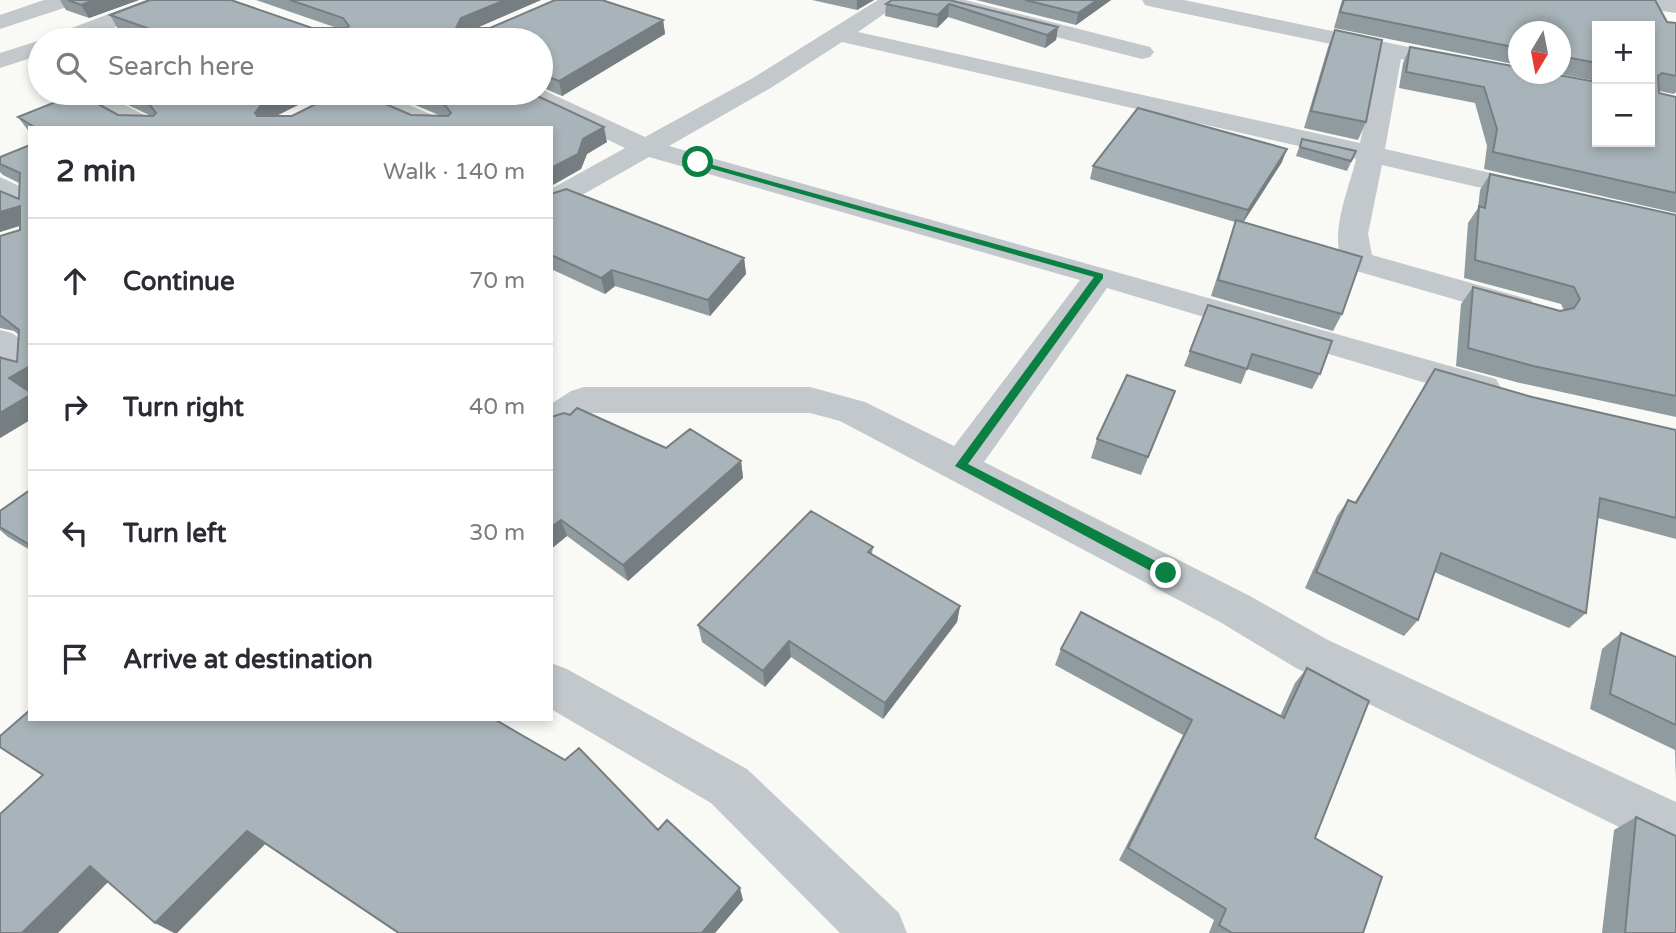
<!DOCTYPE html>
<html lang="en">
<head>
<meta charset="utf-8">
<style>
  :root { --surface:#fff; --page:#f2f2f3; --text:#2b2b33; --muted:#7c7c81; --line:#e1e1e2 }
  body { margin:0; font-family:"Varela Round",sans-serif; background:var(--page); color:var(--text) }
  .controls { position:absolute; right:21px; top:21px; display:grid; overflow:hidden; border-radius:0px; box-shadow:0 4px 10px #0003 }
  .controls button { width:63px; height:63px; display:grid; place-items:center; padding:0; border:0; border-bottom:2px solid var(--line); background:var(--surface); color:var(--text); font:35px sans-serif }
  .compass { position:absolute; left:1508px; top:21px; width:63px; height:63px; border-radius:50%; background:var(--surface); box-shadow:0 4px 10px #0003; rotate:190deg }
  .stop { position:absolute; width:21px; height:21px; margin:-16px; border:5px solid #0b8043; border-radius:50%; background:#fff }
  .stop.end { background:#0b8043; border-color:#fff; box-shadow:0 2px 7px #0008 }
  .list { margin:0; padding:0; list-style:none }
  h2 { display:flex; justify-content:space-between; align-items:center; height:91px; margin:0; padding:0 28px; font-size:30px }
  h2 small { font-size:23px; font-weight:400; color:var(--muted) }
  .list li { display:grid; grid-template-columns:46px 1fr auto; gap:21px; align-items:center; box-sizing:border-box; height:126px; padding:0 28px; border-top:2px solid var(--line) }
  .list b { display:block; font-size:26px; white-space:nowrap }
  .list em { font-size:23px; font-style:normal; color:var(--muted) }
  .icon { flex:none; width:38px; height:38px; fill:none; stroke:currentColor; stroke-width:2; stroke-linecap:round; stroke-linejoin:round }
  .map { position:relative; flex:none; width:1676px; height:933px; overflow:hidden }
  .search { position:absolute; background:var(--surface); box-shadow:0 4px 10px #0003; left:28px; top:28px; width:525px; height:77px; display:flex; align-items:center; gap:18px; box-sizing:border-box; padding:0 24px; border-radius:38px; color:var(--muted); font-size:26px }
  .panel { position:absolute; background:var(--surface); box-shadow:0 4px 10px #0003; left:28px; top:126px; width:525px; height:595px; border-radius:0px }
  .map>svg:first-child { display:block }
</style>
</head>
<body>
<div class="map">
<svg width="1676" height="933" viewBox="0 0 1676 933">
  <rect width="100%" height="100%" fill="#f9f9f6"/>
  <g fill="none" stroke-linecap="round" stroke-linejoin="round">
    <path fill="#c2c8cb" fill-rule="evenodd" d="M44,0H76L73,5L0,29V15Z
      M146,0H176L173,5L83,40H49L53,35Z
      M878,0H904L858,32L1360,143L1379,54L1153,7L1145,5L1142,0H1184L1466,59L1470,64L1466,69L1458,71L1401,59L1385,149L1548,186L1552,192L1548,198L1538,201L1382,165L1368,234L1372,255L1531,300L1535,307L1531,314L1519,318L1346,268C1326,239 1349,190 1356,159L842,42L769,89L669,146L1496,379L1501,388L1496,397L1483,400L1107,288L984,462L1250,596L1328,640L1676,802V855L1296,668L1220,622L840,421L810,413H591L564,431L551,435V404L571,391L584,387H810L865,402L954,446L1080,280L649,157L561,207L551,210V189L625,148L521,98L518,93H541V89L645,137L751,79Z
      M928,0H965L1150,47L1154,52L1150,57L1142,59L931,5Z
      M1622,0H1676V13L1625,5Z
      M41,40L40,55L0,68V53Z
      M71,93H102L158,122L162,128H129L75,98Z
      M285,93C302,92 330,88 341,103L337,108L328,111L289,98Z
      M351,93H381L449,122L453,128H418L354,99Z
      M0,177L30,191V212L0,198Z
      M0,330L12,333L30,346V376L18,372L0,358Z
      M551,663L567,669L747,769L899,913L907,933H840L711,803L551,709Z"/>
  </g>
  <path fill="#909b9f" d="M60,0H139L89,18L66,10Z
    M256,0H541L476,28L663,20L665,34L562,96L541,87V40H149L118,29L110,15L312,28H337Z
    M812,0H874L857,10Z
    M949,0L1058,27L1056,40L1045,48L948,17L937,28L885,16L886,4Z
    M976,0H1111L1076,25Z
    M1342,0H1655L1667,22L1676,23V92L1674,94L1659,91V93L1676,97V213L1484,169L1487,146L1475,103L1399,88L1403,63L1410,47L1650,142L1597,26V81L1560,74V32H1518V65L1334,28Z
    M1335,30L1366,122L1358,140L1304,128L1328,47Z
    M103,93H328L318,95L276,116H441L387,93H531L607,142L587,154L581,169L551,186V128H30V133L18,117L151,116Z
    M1302,139L1356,151L1347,171L1296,156Z
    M30,145V390L28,391L30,392V420L0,438V357L2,358L17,362L19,335L14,331L0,328V236L20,230V226L0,232V191L19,199V183L3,175L0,172V157Z
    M1282,162L1243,223L1342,314L1333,331L1211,296L1235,222L1090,179L1093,166Z
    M1490,174L1676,215V417L1520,383L1456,366L1461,304L1473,287L1560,311L1564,310L1561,304L1464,278L1468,223L1478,208L1480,190Z
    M551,194L744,258L746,274L710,316L615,286L605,294L551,269Z
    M1208,305L1320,374L1312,389L1247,369L1241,384L1184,366Z
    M1435,369L1532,397L1676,430V539L1598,518L1586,613L1569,628L1434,572L1418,620L1404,636L1305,588L1337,516L1348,500L1355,502Z
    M1168,409L1141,475L1091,458L1097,439Z
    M551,417L666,448L741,461L743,478L628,581L567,536L551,549Z
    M30,490V550L8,537L0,530V511Z
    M873,547L872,554L960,606L957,622L883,719L791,657L765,687L702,642L698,625Z
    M1621,633L1676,657V780L1675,750L1590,709L1602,649Z
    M1061,649L1280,716L1295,683L1307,668L1315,838L1363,933H1209L1214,920L1119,860L1183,735L1055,665Z
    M43,775L658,830L743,900L715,933H397L265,844L177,933H174Z
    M1636,817L1676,933H1602L1614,830Z"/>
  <path fill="#767e82" d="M94,0H139L89,18L81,5Z
    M505,0H541L465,33L456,28L461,18Z
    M857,0H874L857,10Z
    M1097,0H1111L1076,25L1078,13Z
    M949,4L948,17L937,28L938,15Z
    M663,20L665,34L562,96L559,81Z
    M1058,27L1056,40L1045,48L1047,35Z
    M286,93H328L318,95L268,120L263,128L255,113L261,105Z
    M604,127L607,142L587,154L581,169L551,186V168L583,139Z
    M1287,149L1282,162L1242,224L1248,210Z
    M20,206L30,222L0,232V212Z
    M744,258L746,274L710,316L708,300Z
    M612,270L615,286L605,294L601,278Z
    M30,366V390L23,393L9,378Z
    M30,395V420L0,438V413Z
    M741,461L743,478L628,581L623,565Z
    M561,520L567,536L551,549V527Z
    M960,606L957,622L883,719L885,703Z
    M789,641L791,657L765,687L763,671Z
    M247,831L265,844L177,933H174L155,923Z
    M90,866L112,878L58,933H22Z
    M740,888L743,900L715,933H702Z"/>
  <path fill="#a8b4b9" stroke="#767e82" stroke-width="2" d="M68,0H94L81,5Z
    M150,0H231L312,28H346L349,26L343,18L290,0H505L461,18L456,28H490L555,0H602L663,20L559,81L541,74V40H155L167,35L110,15Z
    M892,0H949L1058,27L1047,35L949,4L938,15L886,4Z
    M1025,0H1097L1078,13Z
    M1344,0H1655L1667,22L1676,23V76L1662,73L1658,76L1659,93L1676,97V193L1493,152L1497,129L1484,87L1406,72L1410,47L1518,67V74H1553L1597,82V142H1650V26H1597V63L1560,56V32H1518V48L1340,12Z
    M1335,30L1382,40L1366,122L1311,111Z
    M78,93L118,115L153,116L156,113L150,105L125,93H286L261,105L255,113L257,116H292L332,96L343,93H360L411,115L448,116L451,113L445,105L416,93H531L604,127L583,139L578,154L551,168V128H36L18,117Z
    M1138,108L1287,149L1248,210L1093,166Z
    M1302,139L1356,151L1351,161L1300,147Z
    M30,145V366L9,378L30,392V395L0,413V357L2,358L17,362L19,330L0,315V236L20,230V206L0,212V191L19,199L20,173L0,164V157Z
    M1490,174L1676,215V396L1533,366L1468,348L1473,287L1560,311L1574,308L1580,299L1574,287L1475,260L1479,206L1485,208Z
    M566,189L744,258L708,300L612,270L601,278L551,255V194Z
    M1236,220L1362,257L1342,314L1218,280Z
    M1208,305L1332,341L1320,374L1252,354L1247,369L1190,351Z
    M1435,369L1532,397L1676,430V518L1600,498L1586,613L1441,553L1418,620L1316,572L1348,500L1356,503Z
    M1127,375L1175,391L1148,457L1097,439Z
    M577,408L666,448L690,429L741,461L623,565L561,520L551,527V417L564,413L570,415Z
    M30,490V545L0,527V511Z
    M811,511L873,547L868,552L960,606L885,703L789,641L763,671L698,625Z
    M1081,612L1284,718L1307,668L1369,701L1315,838L1382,877L1363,933H1232L1219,925L1226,909L1128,848L1192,720L1061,649Z
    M1621,633L1676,657V725L1610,694Z
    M30,710V719H494L565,760L579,748L658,830L667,820L740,888L702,933H399L247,831L155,923L90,866L22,933H0V814L43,775L0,747V736Z
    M1636,817L1676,836V933H1625Z"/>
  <path fill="#0b8043" d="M695,160L1103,274V278L968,464L1171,569V577H1162L955,466L1094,277L695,164Z"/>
</svg>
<div class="controls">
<button>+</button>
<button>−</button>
</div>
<svg class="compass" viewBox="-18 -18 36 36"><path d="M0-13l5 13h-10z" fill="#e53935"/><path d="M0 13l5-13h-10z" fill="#7c7c81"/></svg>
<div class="stop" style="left:698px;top:162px"></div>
<div class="stop end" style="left:1166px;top:573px"></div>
<div class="search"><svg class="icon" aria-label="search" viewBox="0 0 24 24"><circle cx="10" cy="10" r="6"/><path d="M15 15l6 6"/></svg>Search here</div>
<section class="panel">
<h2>2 min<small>Walk · 140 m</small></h2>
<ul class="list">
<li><svg class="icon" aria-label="ahead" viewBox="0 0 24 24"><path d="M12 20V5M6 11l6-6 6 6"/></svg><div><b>Continue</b></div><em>70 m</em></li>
<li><svg class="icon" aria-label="right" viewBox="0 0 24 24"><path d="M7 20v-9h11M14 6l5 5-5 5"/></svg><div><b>Turn right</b></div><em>40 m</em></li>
<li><svg class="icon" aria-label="left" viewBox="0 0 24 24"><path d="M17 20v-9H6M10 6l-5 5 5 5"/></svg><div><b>Turn left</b></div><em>30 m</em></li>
<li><svg class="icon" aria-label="arrive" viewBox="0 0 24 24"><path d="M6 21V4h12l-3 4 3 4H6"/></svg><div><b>Arrive at destination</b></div></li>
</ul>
</section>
</div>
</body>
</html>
